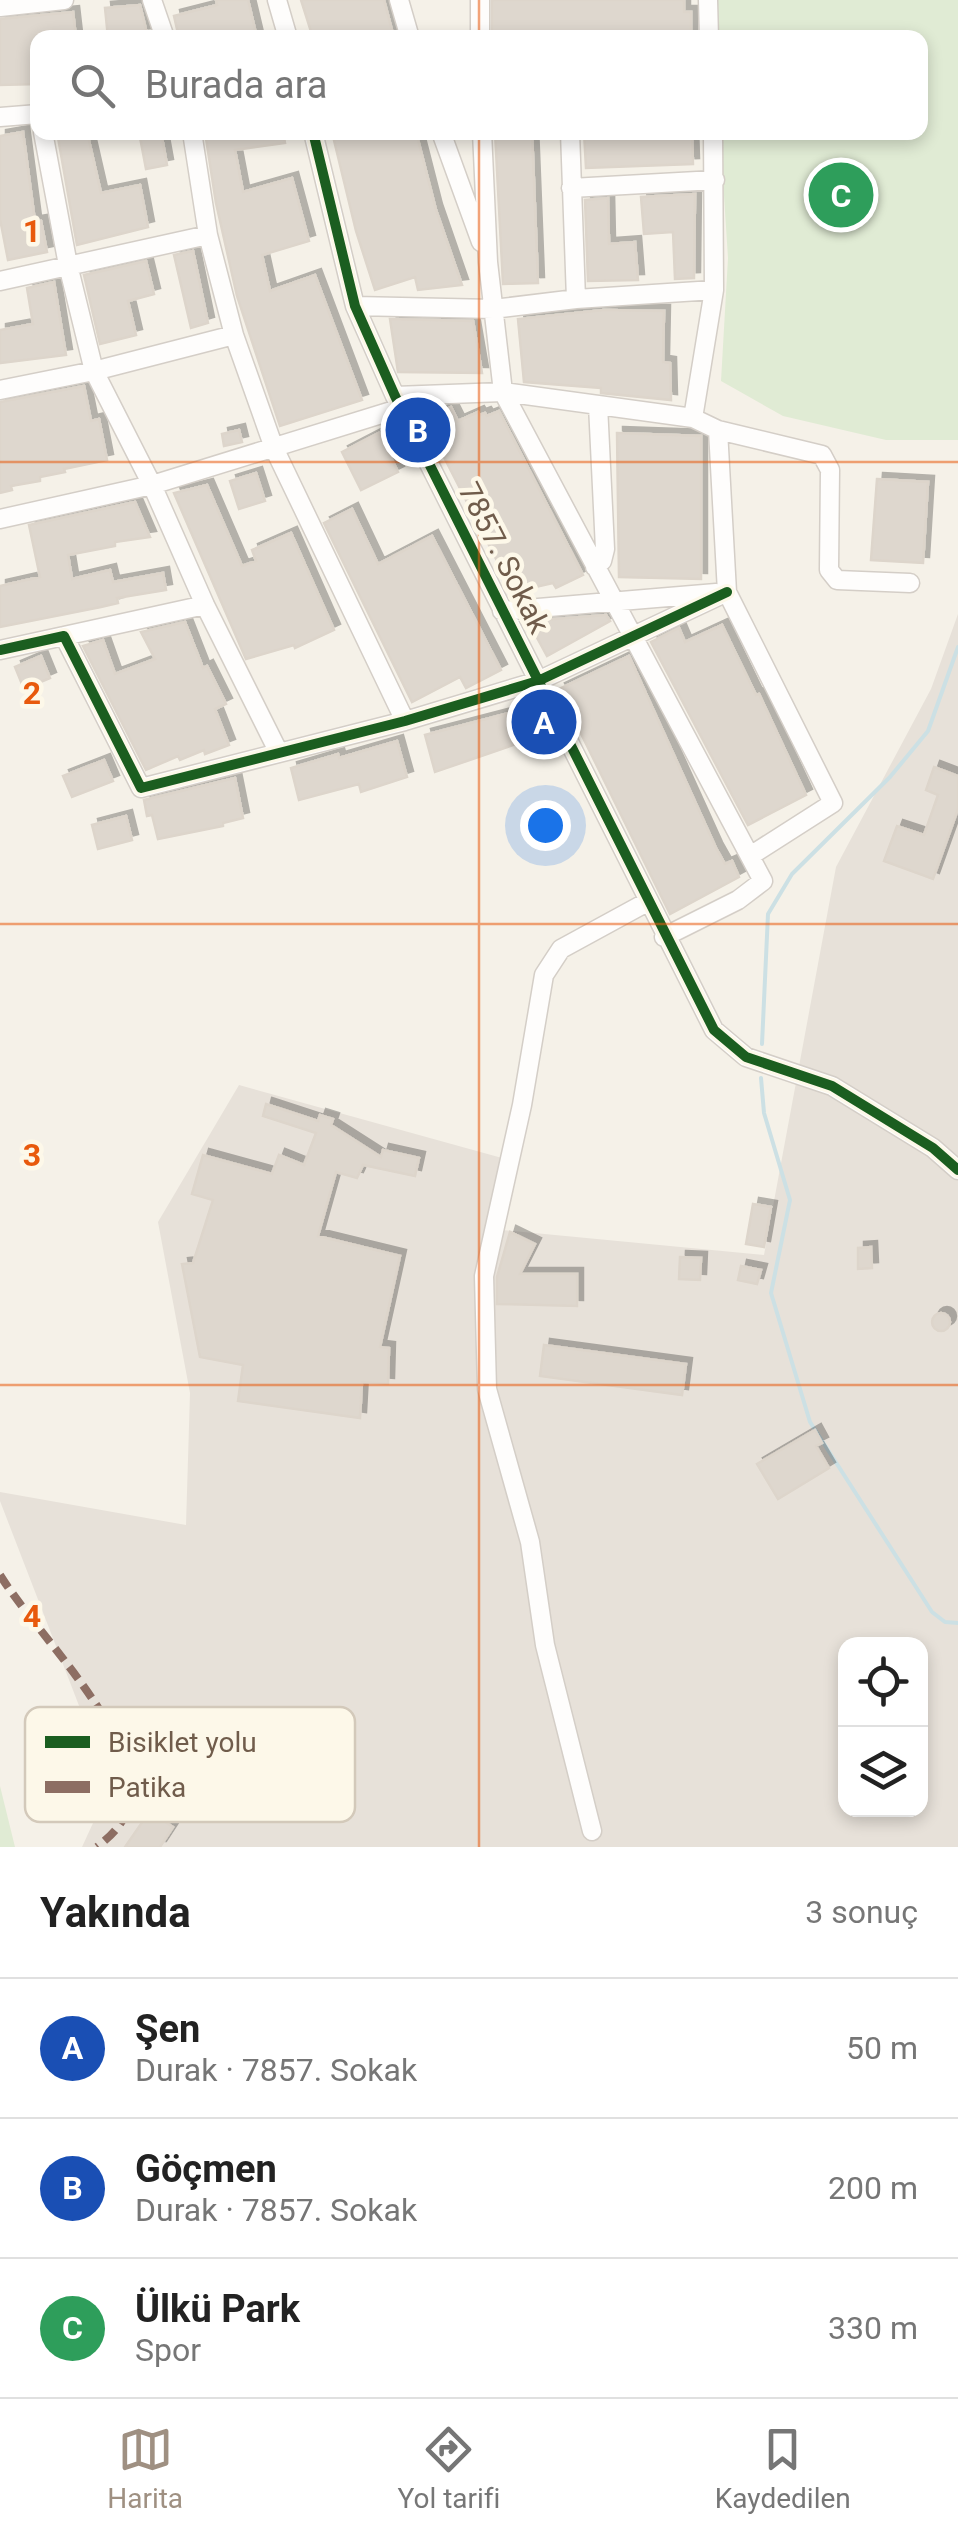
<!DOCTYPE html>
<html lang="tr">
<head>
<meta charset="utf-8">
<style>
  :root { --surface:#fff; --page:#f2f2f2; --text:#222; --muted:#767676; --line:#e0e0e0; --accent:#9f9082 }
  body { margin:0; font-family:Roboto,sans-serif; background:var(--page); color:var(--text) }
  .controls { position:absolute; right:30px; bottom:30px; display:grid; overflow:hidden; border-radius:20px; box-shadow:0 5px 15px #0003 }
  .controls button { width:90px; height:90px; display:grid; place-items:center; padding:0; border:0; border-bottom:2px solid var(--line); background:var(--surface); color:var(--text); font:50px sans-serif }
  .you { position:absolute; left:545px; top:825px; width:35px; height:35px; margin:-25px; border:8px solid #fff; border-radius:50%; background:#1a73e8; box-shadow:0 0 0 15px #1a73e833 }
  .badge { display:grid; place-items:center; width:65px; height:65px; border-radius:50%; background:var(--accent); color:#fff; font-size:32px; font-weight:700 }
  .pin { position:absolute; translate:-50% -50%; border:5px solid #fff; box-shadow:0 2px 10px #0006 }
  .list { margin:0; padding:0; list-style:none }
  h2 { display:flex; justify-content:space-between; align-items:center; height:130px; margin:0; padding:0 40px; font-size:42px }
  h2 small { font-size:32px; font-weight:400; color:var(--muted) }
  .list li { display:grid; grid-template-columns:65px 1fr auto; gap:30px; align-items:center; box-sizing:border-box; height:140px; padding:0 40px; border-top:2px solid var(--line) }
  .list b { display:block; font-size:38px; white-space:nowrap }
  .list p { margin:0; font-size:32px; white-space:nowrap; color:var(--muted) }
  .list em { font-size:32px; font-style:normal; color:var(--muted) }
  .icon { flex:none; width:55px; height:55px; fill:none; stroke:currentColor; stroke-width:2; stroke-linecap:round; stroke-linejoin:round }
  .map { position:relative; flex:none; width:958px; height:1847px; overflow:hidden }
  .search { position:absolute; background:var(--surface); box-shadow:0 5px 15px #0003; left:30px; right:30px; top:30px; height:110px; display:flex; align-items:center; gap:25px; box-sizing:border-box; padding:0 35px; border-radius:20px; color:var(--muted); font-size:38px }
  .sheet { height:550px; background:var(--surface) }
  nav { display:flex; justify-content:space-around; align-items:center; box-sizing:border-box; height:140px; border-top:2px solid var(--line); background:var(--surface); font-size:28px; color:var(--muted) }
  nav a { display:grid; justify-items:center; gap:5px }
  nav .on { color:var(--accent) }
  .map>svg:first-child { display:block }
</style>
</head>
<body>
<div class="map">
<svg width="958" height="1847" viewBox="0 0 958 1847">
  <defs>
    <filter id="shadow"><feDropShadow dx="6" dy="-6" stdDeviation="0" flood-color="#0004"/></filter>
  </defs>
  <rect width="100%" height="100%" fill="#f5f1e8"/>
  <path fill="#e7e1d9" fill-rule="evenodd" d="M958,614V1847H82L110,1786L0,1501V1492L186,1525L190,1393L158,1222L239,1085L502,1158V1230L764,1255L836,867L931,689ZM846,1644H920V1810H846Z"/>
  <path fill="#e0ebd4" d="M712,0H958V440H886L783,416L721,381L728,258L720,133L920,132V38L714,37Z
    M0,1786L15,1847H0Z"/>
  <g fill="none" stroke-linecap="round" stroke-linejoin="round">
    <path stroke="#cce0e4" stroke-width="4" d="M762,1044L768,914L792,874L890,777L928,731L958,647
      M761,1078L764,1113L790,1200L771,1293L810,1422L932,1612L945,1622L958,1623"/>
  </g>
  <path fill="#ded7ce" stroke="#ddd5cb" stroke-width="2.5" filter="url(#shadow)" d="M216,0H248L257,38H179L174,16L217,5Z
    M301,0H384L394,38H313Z
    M492,0H684V12H691V38H492Z
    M140,5L147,34L108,38L105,8Z
    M73,12L76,38H38V84L0,85V19Z
    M23,132L35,222L41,221L47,252L8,260L0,219V136Z
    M57,132H87L101,193L140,185L148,227L77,245Z
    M139,132H161L167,165L146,169Z
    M205,132H283L285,143L235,150L243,192L292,178L309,241L262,255L270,291L315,275L362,400L280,426L237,296L216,203Z
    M332,132H416L436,210L462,285L418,290L415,277L375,290L356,231Z
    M495,132H532L538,283L503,284Z
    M584,132H692L693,164L586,168Z
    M695,194L694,278L675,279L673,232L644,234L641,197Z
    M608,198L609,244L635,242L638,280L588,281L585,200Z
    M193,251L208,323L191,328L174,255Z
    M146,261L154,294L128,301L136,335L100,344L84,275Z
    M54,282L66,355L0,363V330L33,324L27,288Z
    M604,310L664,311L663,362L670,363L671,400L601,393V388L524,382L518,319Z
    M390,319L473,321L482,373L398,372Z
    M84,386L91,421L99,419L107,460L64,469L65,472L40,477V481L11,486L12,490L0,493V402Z
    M451,407L458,421L478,412L480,415L485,413L487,416L499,411L583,575L556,588L553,583L513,592L425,420Z
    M239,430L242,442L224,446L222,434Z
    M379,433L398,472L361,490L342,452Z
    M617,433L701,436V579L619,577Z
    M256,473L265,501L239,509L230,481Z
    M877,479L928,482L923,563L871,560Z
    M207,485L242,566L256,561L252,550L291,533L334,630L295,648L294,645L246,659L174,493Z
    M135,502L150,537L115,542V546L68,555L72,579L110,570L113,582L163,573L166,590L117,598L118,603L101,607L0,627V586L40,577L29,525Z
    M352,509L378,564L432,536L501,670L466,688L460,677L412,702L324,523Z
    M606,615L610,621L547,656L528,621Z
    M185,622L203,668L207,666L226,704L215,709L229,745L205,754L204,750L180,760L178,756L146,770L83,646L103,640L115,674L155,659L141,632Z
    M722,625L756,695L759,694L806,795L748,825L651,642L679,628L685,642Z
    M41,656L50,678L24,689L15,667Z
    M629,656L716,848L725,864L732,861L739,877L670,914L559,689Z
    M513,712L522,742L435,772L425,735Z
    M397,741L407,777L361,792L359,784L299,800L291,768L338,754L339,758Z
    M104,760L113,781L72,797L63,776Z
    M934,767L958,776V809L933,879L884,861L897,826L924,835L938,795L926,790Z
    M235,778L243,818L223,823V826L158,839L152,815L147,816L144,800Z
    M126,816L132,840L98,849L92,825Z
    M266,1104L318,1121L320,1115L333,1119L331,1125L381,1157L383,1150L419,1158L415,1176L363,1165L357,1178L336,1172L318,1236L400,1256L380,1347L389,1348L388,1384L362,1382L360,1418L238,1401L243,1365L200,1357L182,1264L193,1263L213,1200L192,1194L203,1155L272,1174L279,1155L304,1165L316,1133L263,1116Z
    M753,1204L771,1207L764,1247L746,1244Z
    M510,1232L535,1244L520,1274H577V1306L497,1304V1277Z
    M871,1247L872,1268L858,1269V1248Z
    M680,1257L701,1258L700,1280L679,1279Z
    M741,1266L761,1270L757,1284L738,1280Z
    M932 1322a9 9 0 1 1 18 0a9 9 0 1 1-18 0Z
    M544,1345L686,1364L682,1395L540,1376Z
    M815,1430L822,1443L816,1446L829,1468L778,1499L757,1464Z
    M171,1794L180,1799L167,1823L173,1827L160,1847H125L150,1811L158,1817Z"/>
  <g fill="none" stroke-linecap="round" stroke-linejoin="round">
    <defs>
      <path id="minor" d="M152,0L165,38
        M277,0L288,38
        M399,0L410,38
        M708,0L709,38
        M0,7L64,0
        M480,38V0
        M0,117L38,114
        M43,132L68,265L94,371L152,485L205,605L278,751
        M192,132L208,235L234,335L274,448L405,721
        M313,132L355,306L395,396L714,1030L746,1057L832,1086L933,1148L958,1170
        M441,132L481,242
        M482,132L488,262L503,392L763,881L738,900L664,937
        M570,132L576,299
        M571,188L715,180
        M0,281L208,235
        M355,306L493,309L576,299L714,290
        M0,390L94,371L234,335
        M395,396L503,392L693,418L718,430L727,592L833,803L750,856
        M693,418L714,290L713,132
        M718,430L822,455L830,470L829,570L837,580L910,583
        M0,519L152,485L401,408
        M595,567L602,561L605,549L598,405
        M502,611L716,593
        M64,636L205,605
        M0,650L64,636L141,788L405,721L538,681L727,592
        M592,1831L545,1645L530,1542L487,1389L484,1276L522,1105L544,975L561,949L649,901"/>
    </defs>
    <use href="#minor" stroke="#d4cec7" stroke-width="21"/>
    <use href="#minor" stroke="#fefdfc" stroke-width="18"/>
    <path stroke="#8d6e63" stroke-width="8" stroke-dasharray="15 8" stroke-linecap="butt" d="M0,1575C37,1634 127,1720 131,1790C132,1815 115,1833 97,1847"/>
    <defs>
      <path id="cycleway" d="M313,132L355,306L395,396L714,1030L746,1057L832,1086L933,1148L958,1170
        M0,650L64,636L141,788L405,721L538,681L727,592"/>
    </defs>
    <use href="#cycleway" stroke="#fdf8e9" stroke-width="16"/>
    <use href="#cycleway" stroke="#1b5e20" stroke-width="10"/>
  </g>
  <path fill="none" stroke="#e8590c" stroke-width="2.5" stroke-opacity="0.55" d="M479,0V38M479,132V1847M0,462H958M0,924H958M0,1385H958"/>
  <g text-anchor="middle" stroke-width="9" stroke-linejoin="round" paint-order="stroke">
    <g font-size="30" fill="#705c4b" stroke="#fdf8e9">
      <text transform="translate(504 558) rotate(63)" y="10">7857. Sokak</text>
    </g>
  </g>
  <rect x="25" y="1707" width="330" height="115" rx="15" fill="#fdf8e9" stroke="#d3c9ba" stroke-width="2.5"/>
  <rect x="45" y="1736" width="45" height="12" fill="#1b5e20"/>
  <rect x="45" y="1781" width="45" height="12" fill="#8d6e63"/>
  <g font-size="28" fill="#705c4b">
    <text x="108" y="1752">Bisiklet yolu</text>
    <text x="108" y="1797">Patika</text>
  </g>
  <g font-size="32" text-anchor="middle" font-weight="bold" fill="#e8590c" stroke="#fdf8e9" stroke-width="9" stroke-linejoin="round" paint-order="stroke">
    <text x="32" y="242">1</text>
    <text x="32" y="704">2</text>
    <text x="32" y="1166">3</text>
    <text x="32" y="1627">4</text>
  </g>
</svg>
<div class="controls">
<button><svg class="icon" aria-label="locate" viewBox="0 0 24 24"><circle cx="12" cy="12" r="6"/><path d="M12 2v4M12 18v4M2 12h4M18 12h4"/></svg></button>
<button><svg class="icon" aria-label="layers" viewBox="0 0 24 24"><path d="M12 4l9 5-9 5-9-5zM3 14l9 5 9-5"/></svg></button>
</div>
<div class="you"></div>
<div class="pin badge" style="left:544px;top:722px;background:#1a4fb4">A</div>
<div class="pin badge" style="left:418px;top:430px;background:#1a4fb4">B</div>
<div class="pin badge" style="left:841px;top:195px;background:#2e9e5b">C</div>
<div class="search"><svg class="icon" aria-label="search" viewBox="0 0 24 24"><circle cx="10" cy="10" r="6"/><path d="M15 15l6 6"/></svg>Burada ara</div>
</div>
<section class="sheet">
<h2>Yakında<small>3 sonuç</small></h2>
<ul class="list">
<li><span class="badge" style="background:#1a4fb4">A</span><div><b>Şen</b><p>Durak · 7857. Sokak</p></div><em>50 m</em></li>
<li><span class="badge" style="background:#1a4fb4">B</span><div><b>Göçmen</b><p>Durak · 7857. Sokak</p></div><em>200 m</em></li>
<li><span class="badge" style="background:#2e9e5b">C</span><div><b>Ülkü Park</b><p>Spor</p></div><em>330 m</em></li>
</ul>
</section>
<nav>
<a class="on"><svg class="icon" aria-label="map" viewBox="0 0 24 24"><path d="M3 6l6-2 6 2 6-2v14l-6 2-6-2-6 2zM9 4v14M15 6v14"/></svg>Harita</a>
<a><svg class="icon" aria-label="directions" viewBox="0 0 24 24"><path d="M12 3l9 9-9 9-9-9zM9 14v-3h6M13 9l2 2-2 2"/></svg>Yol tarifi</a>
<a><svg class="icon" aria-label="saved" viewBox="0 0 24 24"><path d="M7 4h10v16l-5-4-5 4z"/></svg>Kaydedilen</a>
</nav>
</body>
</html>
